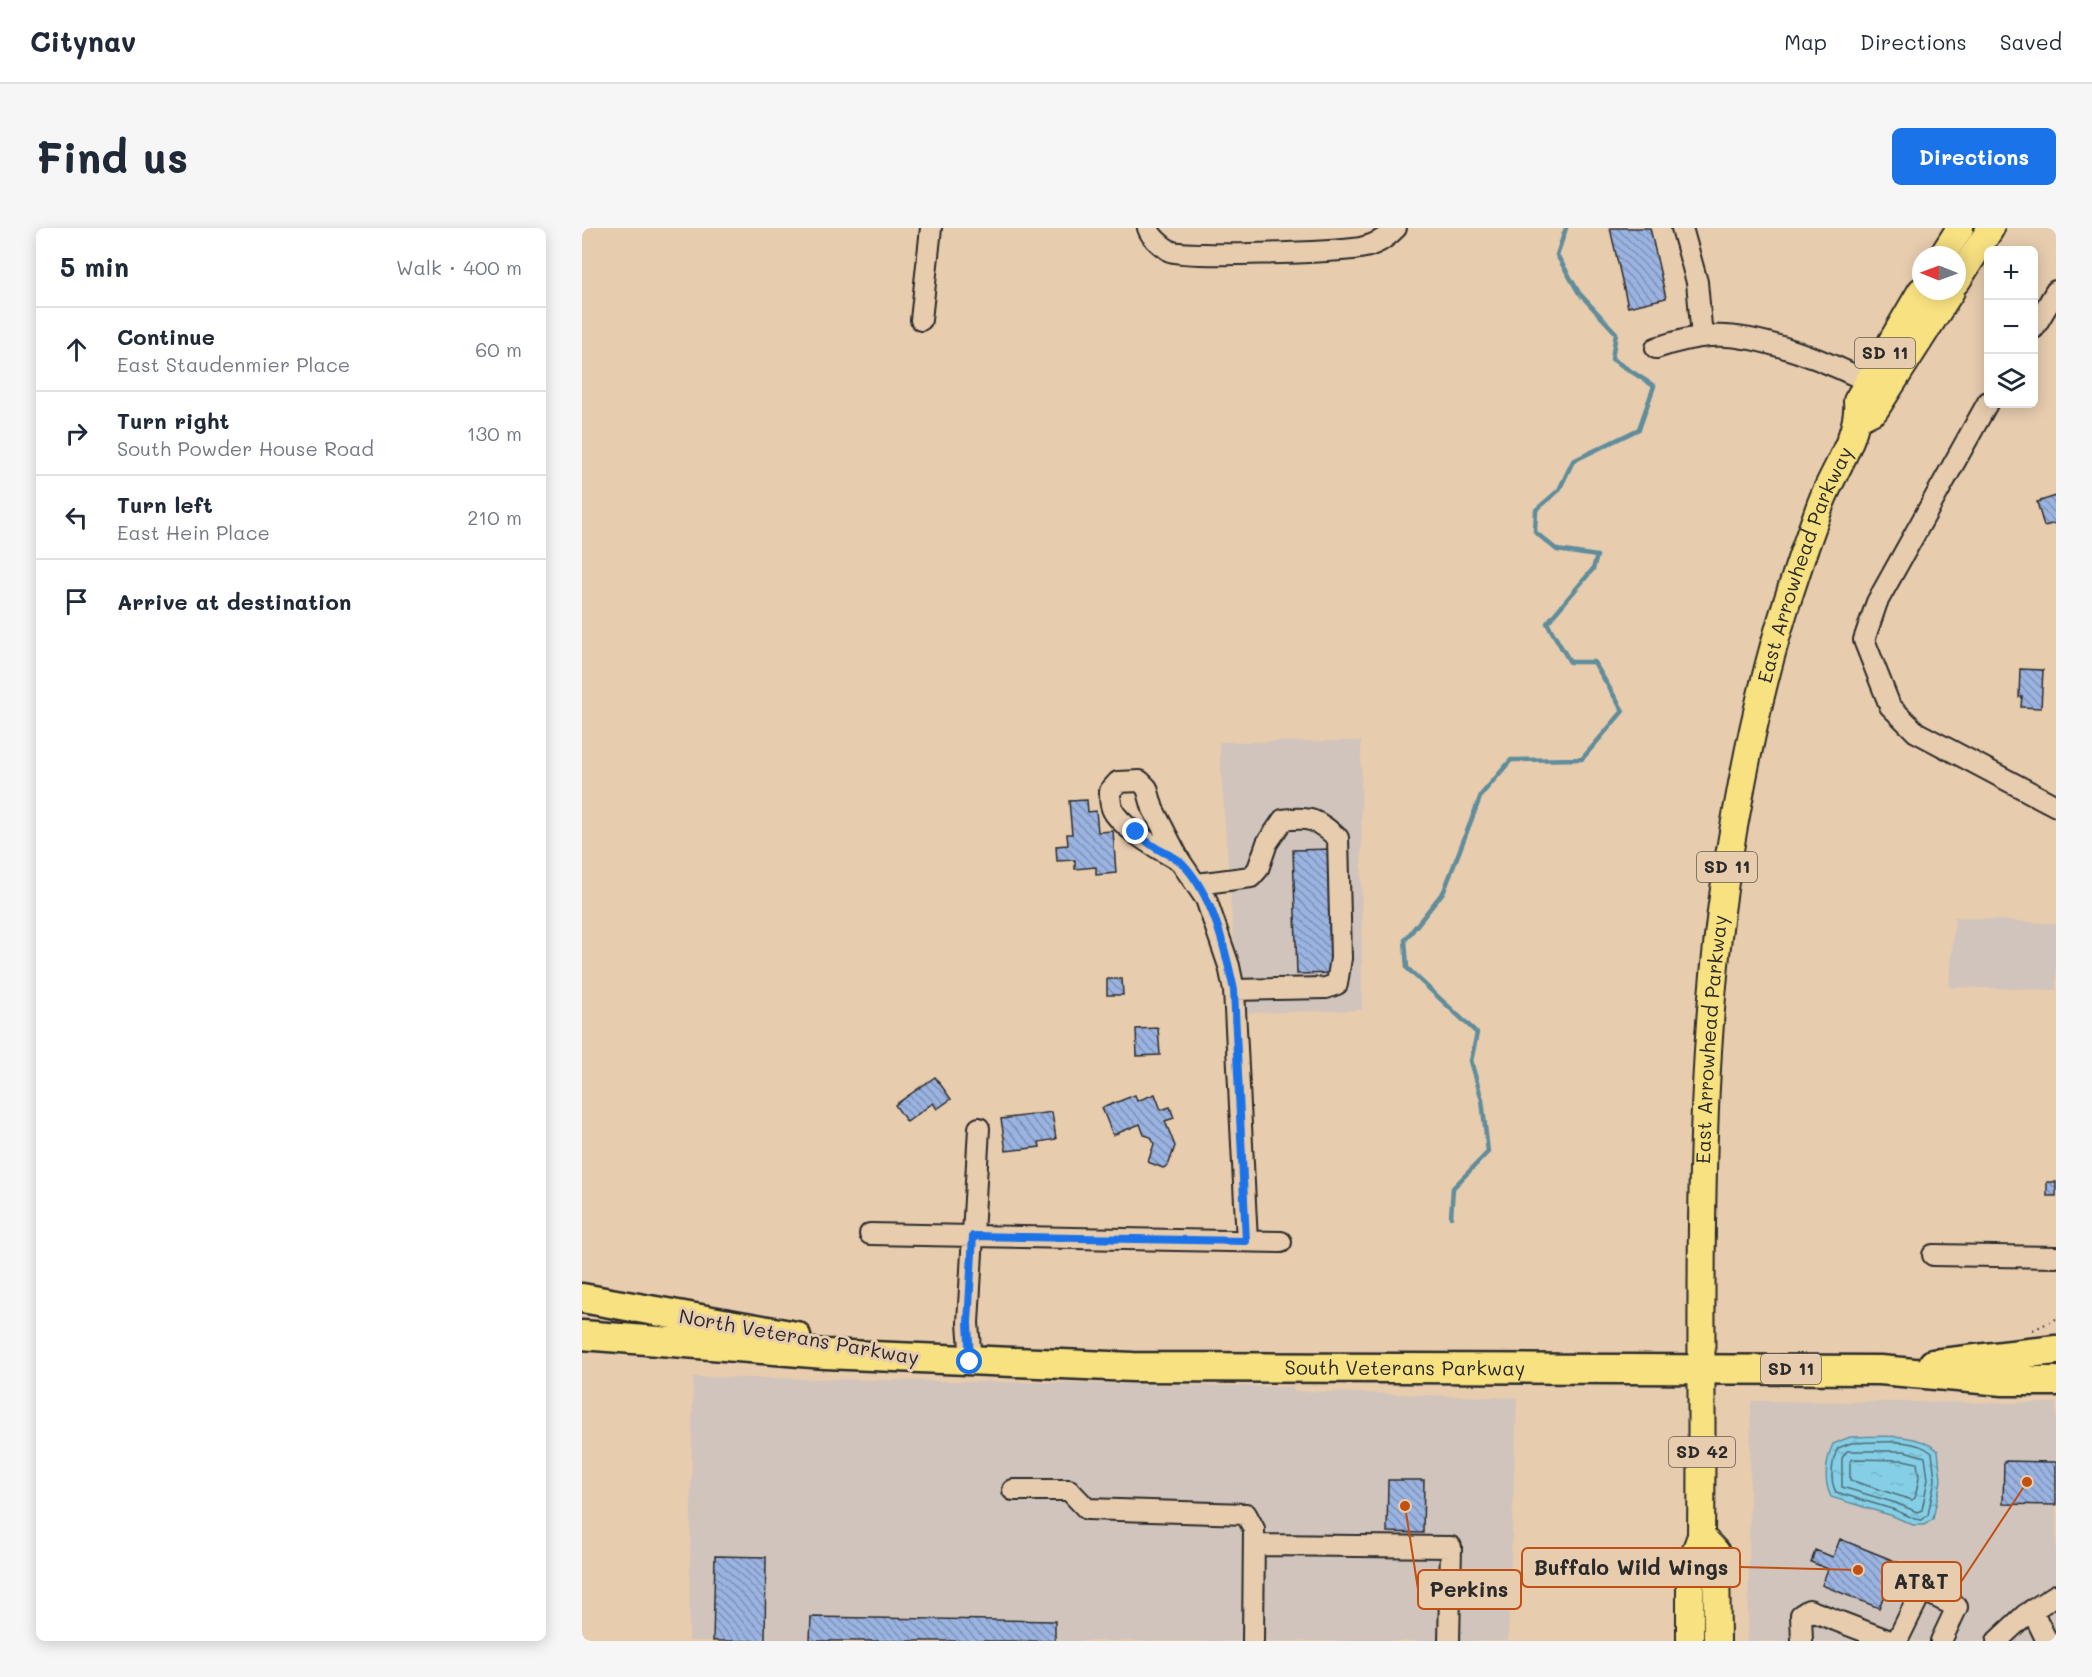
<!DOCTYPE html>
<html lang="en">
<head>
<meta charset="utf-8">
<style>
  :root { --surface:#fff; --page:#f6f6f7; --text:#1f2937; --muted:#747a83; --line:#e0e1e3; --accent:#1a73e8 }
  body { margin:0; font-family:Mali,sans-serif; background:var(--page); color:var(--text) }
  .controls { position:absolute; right:18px; top:18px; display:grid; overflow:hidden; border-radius:9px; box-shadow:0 3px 15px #0003 }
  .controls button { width:54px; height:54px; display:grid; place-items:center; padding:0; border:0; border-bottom:2px solid var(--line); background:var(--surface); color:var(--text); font:30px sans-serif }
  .compass { position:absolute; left:1330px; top:18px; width:54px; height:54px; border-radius:50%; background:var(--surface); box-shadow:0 3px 15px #0003; rotate:271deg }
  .stop { position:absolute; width:18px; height:18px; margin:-14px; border:4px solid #1a73e8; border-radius:50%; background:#fff }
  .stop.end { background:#1a73e8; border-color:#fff; box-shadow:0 2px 6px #0008 }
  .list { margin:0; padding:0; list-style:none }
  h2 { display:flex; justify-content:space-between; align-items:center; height:78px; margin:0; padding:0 24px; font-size:26px }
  h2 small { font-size:20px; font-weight:400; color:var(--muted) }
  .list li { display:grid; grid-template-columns:39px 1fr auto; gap:18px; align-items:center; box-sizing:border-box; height:84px; padding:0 24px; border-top:2px solid var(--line) }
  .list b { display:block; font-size:22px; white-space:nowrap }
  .list p { margin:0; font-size:20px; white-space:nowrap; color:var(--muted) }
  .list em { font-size:20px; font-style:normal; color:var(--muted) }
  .icon { flex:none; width:33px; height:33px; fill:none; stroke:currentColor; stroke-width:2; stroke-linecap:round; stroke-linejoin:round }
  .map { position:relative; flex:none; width:1474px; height:1413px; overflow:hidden; border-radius:9px }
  header { display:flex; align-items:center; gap:36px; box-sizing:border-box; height:84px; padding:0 30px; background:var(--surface); border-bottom:2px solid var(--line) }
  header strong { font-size:28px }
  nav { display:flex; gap:33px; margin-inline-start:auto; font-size:21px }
  .intro { display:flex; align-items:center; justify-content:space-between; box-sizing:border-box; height:144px; padding:0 36px }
  h1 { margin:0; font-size:42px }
  .button { padding:15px 27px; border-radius:9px; background:var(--accent); color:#fff; font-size:21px; font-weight:700 }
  main { display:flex; gap:36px; padding:0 36px }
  aside { flex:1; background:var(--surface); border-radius:9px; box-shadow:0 3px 15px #0003 }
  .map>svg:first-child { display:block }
</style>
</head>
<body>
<header>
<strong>Citynav</strong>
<nav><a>Map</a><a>Directions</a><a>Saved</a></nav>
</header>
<div class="intro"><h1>Find us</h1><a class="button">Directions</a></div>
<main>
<aside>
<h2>5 min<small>Walk · 400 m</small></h2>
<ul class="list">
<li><svg class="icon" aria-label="ahead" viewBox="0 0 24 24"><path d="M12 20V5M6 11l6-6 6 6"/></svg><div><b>Continue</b><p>East Staudenmier Place</p></div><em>60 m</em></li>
<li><svg class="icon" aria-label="right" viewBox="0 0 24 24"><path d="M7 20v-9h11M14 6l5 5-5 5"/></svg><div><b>Turn right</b><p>South Powder House Road</p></div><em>130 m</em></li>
<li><svg class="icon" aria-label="left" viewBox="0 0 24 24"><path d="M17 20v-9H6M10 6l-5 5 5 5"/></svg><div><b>Turn left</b><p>East Hein Place</p></div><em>210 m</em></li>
<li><svg class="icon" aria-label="arrive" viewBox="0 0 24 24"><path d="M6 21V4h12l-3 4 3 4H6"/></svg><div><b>Arrive at destination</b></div></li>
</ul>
</aside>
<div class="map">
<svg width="1474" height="1413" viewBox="0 0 1474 1413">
  <defs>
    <pattern id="water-ripples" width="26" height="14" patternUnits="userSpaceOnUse" patternTransform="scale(1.5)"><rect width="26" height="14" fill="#85cfe6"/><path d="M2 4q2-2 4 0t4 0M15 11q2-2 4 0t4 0" fill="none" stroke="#73b2c5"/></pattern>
    <pattern id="building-back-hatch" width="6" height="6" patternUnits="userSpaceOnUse" patternTransform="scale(1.5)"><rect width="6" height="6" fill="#9ab3e0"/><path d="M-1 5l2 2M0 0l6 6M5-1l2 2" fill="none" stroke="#7e92b6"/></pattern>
  </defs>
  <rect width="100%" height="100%" fill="#e7ccae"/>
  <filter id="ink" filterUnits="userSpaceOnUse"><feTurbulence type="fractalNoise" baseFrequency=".0167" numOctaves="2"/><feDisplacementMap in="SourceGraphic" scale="12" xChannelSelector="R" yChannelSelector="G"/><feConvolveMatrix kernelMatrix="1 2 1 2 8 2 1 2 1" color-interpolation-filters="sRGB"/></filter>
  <g filter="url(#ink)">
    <path fill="#d0c4bd" d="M779,513L780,782L657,785L637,514Z
      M1373,689L1474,696V762L1367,759Z
      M111,1149L711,1159L712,1163L935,1170L926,1413H107Z
      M1169,1173L1474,1175V1413H1166Z"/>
    <path fill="url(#water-ripples)" stroke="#618d9b" stroke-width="1.5" d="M1268,1209C1296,1209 1334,1203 1356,1223L1359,1252L1351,1291L1342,1297H1331L1311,1288L1249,1269C1241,1253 1244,1232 1251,1216Z"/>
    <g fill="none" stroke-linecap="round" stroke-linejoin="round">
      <path stroke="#4f6d76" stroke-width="1.5" d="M1269,1215C1293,1215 1331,1208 1350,1225L1353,1251L1346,1287L1340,1292L1333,1291L1313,1282L1254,1264C1247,1252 1250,1232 1256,1220Z
        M1265,1223H1322L1343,1229L1346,1251L1340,1282L1335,1284L1314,1275L1260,1259V1230Z
        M1271,1231L1321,1232L1335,1235L1337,1250L1333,1270L1330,1272L1268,1252V1234Z"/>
      <path stroke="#618d9b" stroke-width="4.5" d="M869,989L871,960L906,924L900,872L889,833L895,805L825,740L823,712L862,663L899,567L929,532L1000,531L1041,483L1012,434H988L965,395L1011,341L1015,328L975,322L953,304L954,282L977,262L991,233L1057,201L1072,158L1030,131L1034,105L997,65L975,27L984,0"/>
    </g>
    <path fill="url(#building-back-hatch)" stroke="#2b2b2b" stroke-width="1.5" d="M1028,0H1068L1084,70L1046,79Z
      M1474,268V295L1462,298L1455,274Z
      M1438,441L1461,442L1459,480L1439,479L1440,469H1437Z
      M505,572L506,584L514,583L516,604L531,603L534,645L514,647V639L493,641V632L475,633L474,618L486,617L485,606H490L487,573Z
      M750,621L754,745L715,746L711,622Z
      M525,751H540L541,767H525Z
      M576,800L578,827L555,828L554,801Z
      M353,849L369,871L355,881L351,875L325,894L313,877Z
      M573,866L579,882L588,879L592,890L583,893L593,918L586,938L581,940L566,934L572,916L569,909L562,907L558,896L531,907L520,880L553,867L555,873Z
      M470,884L474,911L457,914L458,919L424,923L419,891Z
      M1465,954H1474V968H1465Z
      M1422,1233L1474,1234V1277L1421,1276Z
      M806,1252H842L841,1305L805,1304Z
      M1258,1311L1315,1334L1297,1380L1240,1357L1246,1341L1229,1334L1233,1322L1251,1329Z
      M133,1328L184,1329L183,1413H131Z
      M229,1389L473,1393V1413H228Z"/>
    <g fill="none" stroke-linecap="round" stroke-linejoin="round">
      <defs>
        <path id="minor" d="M566,0C569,9 580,18 588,23C602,30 756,24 778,20C794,17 803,11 814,0
          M1100,0L1115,54L1120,109
          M339,92L349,0
          M1452,100L1474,63
          M1074,120C1092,114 1110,109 1128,108C1177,104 1255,137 1298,160
          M1406,174L1295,374L1282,412L1308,478L1334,504L1474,578
          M598,633C578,622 546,604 533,586C528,579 528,571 528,563L536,554L558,553L565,560L571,581L598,633L624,671L647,738L652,762L665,1013
          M615,656L669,649L676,641L685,615L701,592C729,588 735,592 756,610L759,730L755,756L744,760L652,762
          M288,1006L699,1014
          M1351,1027L1474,1029
          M389,1134L386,1095L397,900
          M431,1262H487L505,1281L664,1286L672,1301L671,1413
          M672,1317L869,1319L867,1413
          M1450,1382L1465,1413
          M1220,1413L1219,1387L1227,1382L1308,1413
          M1315,1413L1340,1362L1375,1379L1359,1413
          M1415,1413L1443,1387L1474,1367"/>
        <g id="major">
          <path d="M1361,27L1378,0"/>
          <path d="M1375,53L1409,0"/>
          <path d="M1277,190L1293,182L1369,63"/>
          <path d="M1119,1308L1134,1324L1135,1413"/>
          <path id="s1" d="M1108,1413V1337L1119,1308C1122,1065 1109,818 1156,577C1168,511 1183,444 1203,380C1214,345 1226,310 1239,275C1251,243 1278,208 1275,173L1339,63"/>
        </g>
        <g id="highway">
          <path d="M0,1070L214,1108"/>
          <path id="s2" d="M0,1107L243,1126L551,1139L1298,1142L1421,1153H1474"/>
          <path d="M1351,1136L1474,1122"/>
        </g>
      </defs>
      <use href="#minor" stroke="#2b2b2b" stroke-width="24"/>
      <use href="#major" stroke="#2b2b2b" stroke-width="30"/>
      <use href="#highway" stroke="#2b2b2b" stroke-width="33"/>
      <path stroke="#2b2b2b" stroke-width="2" stroke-dasharray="1.5 4.5" stroke-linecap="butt" d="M1451,1102L1474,1091"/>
      <use href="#minor" stroke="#e7ccae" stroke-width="20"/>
      <use href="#major" stroke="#f8e181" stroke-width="26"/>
      <use href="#highway" stroke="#f8e181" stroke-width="28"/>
    </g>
  </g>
  <g fill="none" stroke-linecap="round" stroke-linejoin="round" filter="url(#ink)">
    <path stroke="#1a73e8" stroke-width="8" d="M388,1134L386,1095L391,1008L664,1013L652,762C643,720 631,667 600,635C594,629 584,626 576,621C568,617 561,610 554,604"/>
  </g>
  <g text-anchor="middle" stroke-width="6" stroke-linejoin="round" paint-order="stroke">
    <g fill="#e7ccae" stroke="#635b52" stroke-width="1.5">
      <rect x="1273" y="110" width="60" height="30" rx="4.5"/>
      <rect x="1115" y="624" width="60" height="30" rx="4.5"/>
      <rect x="1179" y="1126" width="60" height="30" rx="4.5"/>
      <rect x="1087" y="1209" width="66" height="30" rx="4.5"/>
    </g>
    <g font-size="18" font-weight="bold" fill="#2b2b2b">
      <text x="1303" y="131">SD 11</text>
      <text x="1145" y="645">SD 11</text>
      <text x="1209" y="1147">SD 11</text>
      <text x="1120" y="1230">SD 42</text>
    </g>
    <g font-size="20" fill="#2b2b2b" stroke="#e7ccae">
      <text dy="7" stroke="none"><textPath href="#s1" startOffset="1090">East Arrowhead Parkway</textPath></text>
      <text dy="7" stroke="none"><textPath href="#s1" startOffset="604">East Arrowhead Parkway</textPath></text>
      <text transform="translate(217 1109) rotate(10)" y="7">North Veterans Parkway</text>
      <text dy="7" stroke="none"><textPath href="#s2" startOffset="824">South Veterans Parkway</textPath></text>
    </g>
  </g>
  <path fill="none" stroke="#c25012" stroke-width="2" d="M1276 1342L1158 1339M1445 1254L1379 1354M823 1278L836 1361"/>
  <g fill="#c25012" stroke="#e7ccae" stroke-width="2">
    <circle cx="1276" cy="1342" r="6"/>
    <circle cx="1445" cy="1254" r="6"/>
    <circle cx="823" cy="1278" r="6"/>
  </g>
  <g fill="#e7ccae" stroke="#c25012" stroke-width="2">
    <rect x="940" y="1320" width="218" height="39" rx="6"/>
    <rect x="1300" y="1334" width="79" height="39" rx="6"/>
    <rect x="836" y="1342" width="103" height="39" rx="6"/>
  </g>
  <g font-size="21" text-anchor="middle" font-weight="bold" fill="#2b2b2b">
    <text x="1049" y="1347">Buffalo Wild Wings</text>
    <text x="1339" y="1361">AT&amp;T</text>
    <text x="887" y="1369">Perkins</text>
  </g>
</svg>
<div class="controls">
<button>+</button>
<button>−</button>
<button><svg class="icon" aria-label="layers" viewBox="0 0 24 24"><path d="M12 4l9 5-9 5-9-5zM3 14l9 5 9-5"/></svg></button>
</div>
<svg class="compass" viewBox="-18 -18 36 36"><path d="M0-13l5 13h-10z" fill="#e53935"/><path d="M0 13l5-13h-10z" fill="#747a83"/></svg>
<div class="stop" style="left:388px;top:1134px"></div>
<div class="stop end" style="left:554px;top:604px"></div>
</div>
</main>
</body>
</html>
